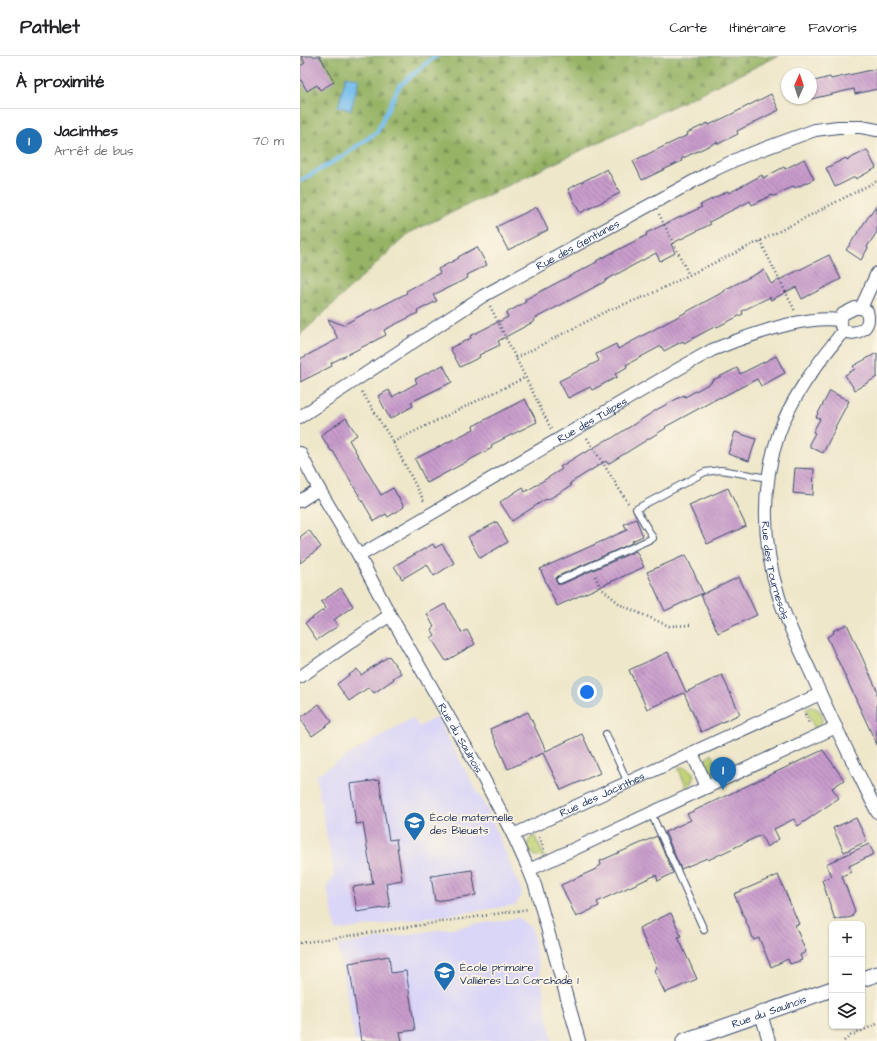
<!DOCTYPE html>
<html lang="fr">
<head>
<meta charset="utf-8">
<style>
  :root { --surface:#fff; --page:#f2f2f2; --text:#202124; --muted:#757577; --line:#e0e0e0; --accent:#1f6fb2 }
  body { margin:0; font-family:"Architects Daughter",sans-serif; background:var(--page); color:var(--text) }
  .controls { position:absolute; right:12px; bottom:12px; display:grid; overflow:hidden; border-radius:6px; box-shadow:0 1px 3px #0004 }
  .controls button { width:36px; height:36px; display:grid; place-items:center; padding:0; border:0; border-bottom:1px solid var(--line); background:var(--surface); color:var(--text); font:20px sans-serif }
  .compass { position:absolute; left:481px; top:12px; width:36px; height:36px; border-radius:50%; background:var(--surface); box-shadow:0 1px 3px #0004; rotate:3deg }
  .you { position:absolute; left:287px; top:636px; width:14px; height:14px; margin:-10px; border:3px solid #fff; border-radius:50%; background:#1a73e8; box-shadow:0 0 0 6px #1a73e833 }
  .badge { display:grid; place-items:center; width:26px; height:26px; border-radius:50%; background:var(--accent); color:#fff; font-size:13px; font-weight:700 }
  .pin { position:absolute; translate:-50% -33px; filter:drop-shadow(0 1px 2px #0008) }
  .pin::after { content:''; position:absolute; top:21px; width:14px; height:12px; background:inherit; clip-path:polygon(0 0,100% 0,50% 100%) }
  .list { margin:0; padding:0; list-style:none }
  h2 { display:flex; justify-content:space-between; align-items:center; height:52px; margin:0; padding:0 16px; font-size:17px }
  h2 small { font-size:13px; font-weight:400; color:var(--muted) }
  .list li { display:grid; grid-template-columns:26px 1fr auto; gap:12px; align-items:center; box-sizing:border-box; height:64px; padding:0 16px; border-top:1px solid var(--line) }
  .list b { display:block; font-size:15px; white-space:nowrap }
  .list p { margin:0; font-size:13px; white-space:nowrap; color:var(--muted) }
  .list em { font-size:13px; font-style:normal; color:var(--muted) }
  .icon { flex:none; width:22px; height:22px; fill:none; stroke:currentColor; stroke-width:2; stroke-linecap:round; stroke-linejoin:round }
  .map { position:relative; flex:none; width:577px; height:985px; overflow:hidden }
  header { display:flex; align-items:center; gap:24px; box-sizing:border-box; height:56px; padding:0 20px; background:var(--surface); border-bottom:1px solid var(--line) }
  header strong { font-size:19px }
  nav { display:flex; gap:22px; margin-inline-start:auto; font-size:14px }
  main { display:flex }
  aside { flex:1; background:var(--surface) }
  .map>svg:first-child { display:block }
</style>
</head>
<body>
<header>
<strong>Pathlet</strong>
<nav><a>Carte</a><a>Itinéraire</a><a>Favoris</a></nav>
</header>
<main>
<aside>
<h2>À proximité<small></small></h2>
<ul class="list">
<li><span class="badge">1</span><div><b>Jacinthes</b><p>Arrêt de bus</p></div><em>70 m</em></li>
</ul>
</aside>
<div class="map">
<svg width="577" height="985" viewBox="0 0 577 985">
  <defs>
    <pattern id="grass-tufts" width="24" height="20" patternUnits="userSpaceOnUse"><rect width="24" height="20" fill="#bfd275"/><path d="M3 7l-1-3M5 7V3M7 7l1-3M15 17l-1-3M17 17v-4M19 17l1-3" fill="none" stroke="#a4b568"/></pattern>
    <pattern id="forest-firs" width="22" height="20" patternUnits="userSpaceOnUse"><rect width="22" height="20" fill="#97b466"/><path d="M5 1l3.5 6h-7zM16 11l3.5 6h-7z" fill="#7a9357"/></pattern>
    <pattern id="building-back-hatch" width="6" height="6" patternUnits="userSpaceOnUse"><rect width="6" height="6" fill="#c89bcb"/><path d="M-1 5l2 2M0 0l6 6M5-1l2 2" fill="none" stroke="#a27fa8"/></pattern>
  </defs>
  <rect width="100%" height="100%" fill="#fcf5e5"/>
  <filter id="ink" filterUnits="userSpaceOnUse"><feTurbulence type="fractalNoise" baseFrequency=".025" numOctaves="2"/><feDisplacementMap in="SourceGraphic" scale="8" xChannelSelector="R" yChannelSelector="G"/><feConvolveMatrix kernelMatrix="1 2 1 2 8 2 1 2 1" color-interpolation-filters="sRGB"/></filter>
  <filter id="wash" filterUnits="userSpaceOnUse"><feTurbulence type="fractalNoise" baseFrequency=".012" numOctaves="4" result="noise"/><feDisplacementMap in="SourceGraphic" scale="16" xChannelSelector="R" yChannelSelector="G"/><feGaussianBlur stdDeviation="0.9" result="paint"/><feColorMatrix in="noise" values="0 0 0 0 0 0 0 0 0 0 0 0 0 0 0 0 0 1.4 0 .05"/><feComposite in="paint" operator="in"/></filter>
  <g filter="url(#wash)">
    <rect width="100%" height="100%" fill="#eee7ca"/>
    <path fill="#dad6f7" d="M136,661L188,755L222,836L216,849L36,875L27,830L34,820L16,719L73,684L113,662L119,671Z
      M218,862L232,872L252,985H55L38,889Z"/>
    <path fill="url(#grass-tufts)" stroke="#6d806a" d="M510,651C524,652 527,665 515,673L506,653Z
      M412,697L421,717C406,721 399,705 412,697Z
      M382,711C395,712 398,725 387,732L378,712Z
      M234,779L244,800C228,803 222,788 234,779Z"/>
    <path fill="url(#forest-firs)" stroke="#597262" d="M0,0H478L109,177L0,279Z"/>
    <path fill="#73bdec" stroke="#4776a5" d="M46,20L59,23L51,54L38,51Z"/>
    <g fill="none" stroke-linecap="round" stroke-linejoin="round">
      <path stroke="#73bdec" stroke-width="4.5" d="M0,125L43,100L77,76L99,30L133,2L137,0"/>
    </g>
    <g id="blocks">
      <path fill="url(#building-back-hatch)" d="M1,0H20L34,26L20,34L17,29L7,35L0,22V10L5,7Z
        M576,13L577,20V33L555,38L554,33L511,43V26L530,21L531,23Z
        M471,38L479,54L437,75L438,78L418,88L417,86L381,103L382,105L342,124L333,105L388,79L387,77L408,67L409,69L430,59Z
        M567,94L576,112L556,123L555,121L535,131L526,112L546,102L547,104Z
        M504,103L514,123L495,132L494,130L474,140L472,139L452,149L450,145L409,166L411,168L371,188L375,197L360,205L356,197L306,224V225L234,263L235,265L198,285L200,289L179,299L180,301L160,311L150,292L171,282L170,280L208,261L206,257L226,246L224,244L297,206L296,205L347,179L346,177L402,151L400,149L428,135L429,137L462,119L463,122L484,111L485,113Z
        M307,113L320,137L280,157L268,133Z
        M577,148V176L567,191L568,192L561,204L546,194Z
        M237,151L248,174L208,194L196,171Z
        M177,191L187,209L167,219L168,222L133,239L137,245L117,255L118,257L84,274L86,279L31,307L32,310L0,326V303L38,283L28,263L43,269L73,253L74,254L107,237L106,235L140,217L138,213L159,202L158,201Z
        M529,199L541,223L502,243L496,231L471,244L470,241L442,255L443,258L417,271L416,270L384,287L383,285L364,295L361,290L326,309L327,311L315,318L317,321L292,334L290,331L268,342L259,325L299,305L296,298L316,288L318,293L425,235L424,234L464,214L471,228Z
        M577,297V321L555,334L545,319L555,313L553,310Z
        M476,300L485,317L461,330L457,323L420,342V341L365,371L366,372L308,408L306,405L270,427L271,430L247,444L246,443L212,465L200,446L223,431L225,436L262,413L260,411L284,396L285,397L308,383L309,384L358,353L384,339L385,341L412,326L411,325L437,312L440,318Z
        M143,309L152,326L111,346L113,350L90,363L78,340L89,334L92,341L117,327L115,323Z
        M530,335L549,345L535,371H536L523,397L510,391V386L515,377L513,376L520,363L516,361Z
        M225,343L237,366L191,389L192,392L127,427L115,403L174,373L173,370Z
        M46,362L57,379L49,384L81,439L93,432L104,451L88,461L86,458L74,465L33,395H31L21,379Z
        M435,376L456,383L449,405L428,398Z
        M495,412L514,413L513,439L493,437Z
        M428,432L446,470L407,488L389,449Z
        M336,463L343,480L332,485V487L258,520L256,522V525L258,528H262L336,495L344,511L257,550L240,513L327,474L324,468Z
        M197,466L208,486L180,502L168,481Z
        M9,474L21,491L0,507V481Z
        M133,488L135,492L142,488L154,507L134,520L127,508L102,523L94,510Z
        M386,499L403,537L365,555L347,516Z
        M439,521L457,559L418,577L401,539Z
        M41,532L53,550L34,564L38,570L17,584L5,567L26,552L21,546Z
        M145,548L162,577L167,574L175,588L146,605L131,582L135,579L131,573L134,571L127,558Z
        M547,568L577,634V689L527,581L534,577L533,575Z
        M368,596L386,636L422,619L440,658L401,676L384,637L347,653L329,614Z
        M89,600L101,617L93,622L94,623L74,637L69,631L49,645L37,628L57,613L61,619Z
        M19,648L32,666L12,680L0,662Z
        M228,656L246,695L282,678L300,717L261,734L243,697L208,713L190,673Z
        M523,694L544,724L532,732L539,742L498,770L494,763L474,773L479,783L467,791L461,779L408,804L407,802L381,813L365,776L391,764L387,758Z
        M79,724L89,784L96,783L102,824L86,827L90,851L57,856L53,831L73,828L63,767L56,768L50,728Z
        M556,762L567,785L544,796L533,772Z
        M357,780L373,817L358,825L356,819L316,837L297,846L299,850L276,861L261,829L296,813V812L301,809L300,805Z
        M569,788L574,798L549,810L551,816L542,820L555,855L552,861L547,862H543L535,864L522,824L532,820L526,808Z
        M172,814L176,839L135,845L131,820Z
        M478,819L499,868L495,869L506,896L500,899L502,904L490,908L488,903L471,911L459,882L454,884L434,838Z
        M371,857L381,880L378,881L397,923L365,937L354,914L357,912L339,872Z
        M89,900L91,917L106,915L115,974L100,976L102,985H61L49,907Z"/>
    </g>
  </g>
  <g filter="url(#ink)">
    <use href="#blocks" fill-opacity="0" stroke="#3b4b6e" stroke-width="1"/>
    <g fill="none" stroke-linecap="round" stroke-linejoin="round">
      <defs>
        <path id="service" d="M260,524L353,482L336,453L405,416L421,414L468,422
          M306,678L328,727
          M351,757L404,874"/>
        <g id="minor">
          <path d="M555,252H561L567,255C568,259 569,264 567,268C563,277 546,281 541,270C540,270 540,264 540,264L543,258Z"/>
          <path d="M561,252L577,217"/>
          <path id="s1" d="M545,275L540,279C516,310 492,340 479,377C461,429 462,488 479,541C487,568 500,593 512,619C532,665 555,710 577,756"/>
          <path id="s2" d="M0,361L183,240L416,113L444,100L515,74L538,71H561L577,74"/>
          <path id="s3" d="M0,397L19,433L59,500L90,559L177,710L213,779L229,814L235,829L279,985"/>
          <path d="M0,445L19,433"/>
          <path id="s4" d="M59,500L375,315C387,308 400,301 412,294C420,291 428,288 435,285C467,274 506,260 540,264"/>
          <path d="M0,621L90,559"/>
          <path d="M392,697L407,731"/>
          <path id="s5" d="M213,779L520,638"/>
          <path d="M229,814L536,671"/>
          <path d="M461,958L469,985"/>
        </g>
        <g id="tertiary">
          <path d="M562,923L577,918"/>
          <path id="s6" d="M384,985L532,933"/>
        </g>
      </defs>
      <use href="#service" stroke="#3b4b6e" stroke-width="8"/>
      <use href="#minor" stroke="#3b4b6e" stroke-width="14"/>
      <use href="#tertiary" stroke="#3b4b6e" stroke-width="17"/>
      <path stroke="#3b4b6e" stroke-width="2.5" stroke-dasharray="1 3" stroke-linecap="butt" d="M359,158L389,219L460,185L577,125
        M460,185L495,255
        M190,250L251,373
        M216,302L309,254L349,239L389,219
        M62,336L93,386L125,447
        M287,382L328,447
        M93,386L226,321
        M295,520L301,532L321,549L369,570L390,569
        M505,658L509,668
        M239,781L244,793
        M0,887L229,853
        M544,985L550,980L577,968"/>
      <use href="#service" stroke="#fff" stroke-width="6"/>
      <use href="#minor" stroke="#fff" stroke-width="12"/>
      <use href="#tertiary" stroke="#fff" stroke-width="15"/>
    </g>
  </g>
  <defs>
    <symbol id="school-pin" viewBox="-11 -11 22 30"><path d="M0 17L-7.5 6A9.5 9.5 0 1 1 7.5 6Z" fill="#1f6fb2" stroke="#fcf5e5"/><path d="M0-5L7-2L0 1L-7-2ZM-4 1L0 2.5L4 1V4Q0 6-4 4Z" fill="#fff"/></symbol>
  </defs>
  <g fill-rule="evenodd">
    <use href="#school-pin" x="102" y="754" width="25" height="34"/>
    <use href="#school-pin" x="132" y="904" width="25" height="34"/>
  </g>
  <g text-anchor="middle" stroke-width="3.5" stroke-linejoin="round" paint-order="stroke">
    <g font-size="11" fill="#1b2f5e" stroke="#fcf5e5">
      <text dy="4" stroke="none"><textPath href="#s2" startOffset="327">Rue des Gentianes</textPath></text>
      <text dy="4" stroke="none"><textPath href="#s4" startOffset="270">Rue des Tulipes</textPath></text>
      <text dy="4" stroke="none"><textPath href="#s1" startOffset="262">Rue des Tournesols</textPath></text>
      <text dy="4" stroke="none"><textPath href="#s3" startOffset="327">Rue du Saulnois</textPath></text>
      <text dy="4" stroke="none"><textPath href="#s5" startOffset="98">Rue des Jacinthes</textPath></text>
      <text dy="4" stroke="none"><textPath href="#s6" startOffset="90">Rue du Saulnois</textPath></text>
    </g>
    <g font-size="11" fill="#1b2f5e" stroke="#fcf5e5" text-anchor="start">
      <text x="130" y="765">École maternelle<tspan x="130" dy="13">des Bleuets</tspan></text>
      <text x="160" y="915">École primaire<tspan x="160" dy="13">Vallières La Corchade 1</tspan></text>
    </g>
  </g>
</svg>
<div class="controls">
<button>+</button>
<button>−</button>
<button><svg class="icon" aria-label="layers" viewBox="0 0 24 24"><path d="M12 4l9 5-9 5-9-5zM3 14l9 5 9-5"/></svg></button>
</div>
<svg class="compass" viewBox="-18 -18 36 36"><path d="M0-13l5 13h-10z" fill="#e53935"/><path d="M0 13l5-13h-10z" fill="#757577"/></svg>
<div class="you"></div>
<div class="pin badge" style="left:423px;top:734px">1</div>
</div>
</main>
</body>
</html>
